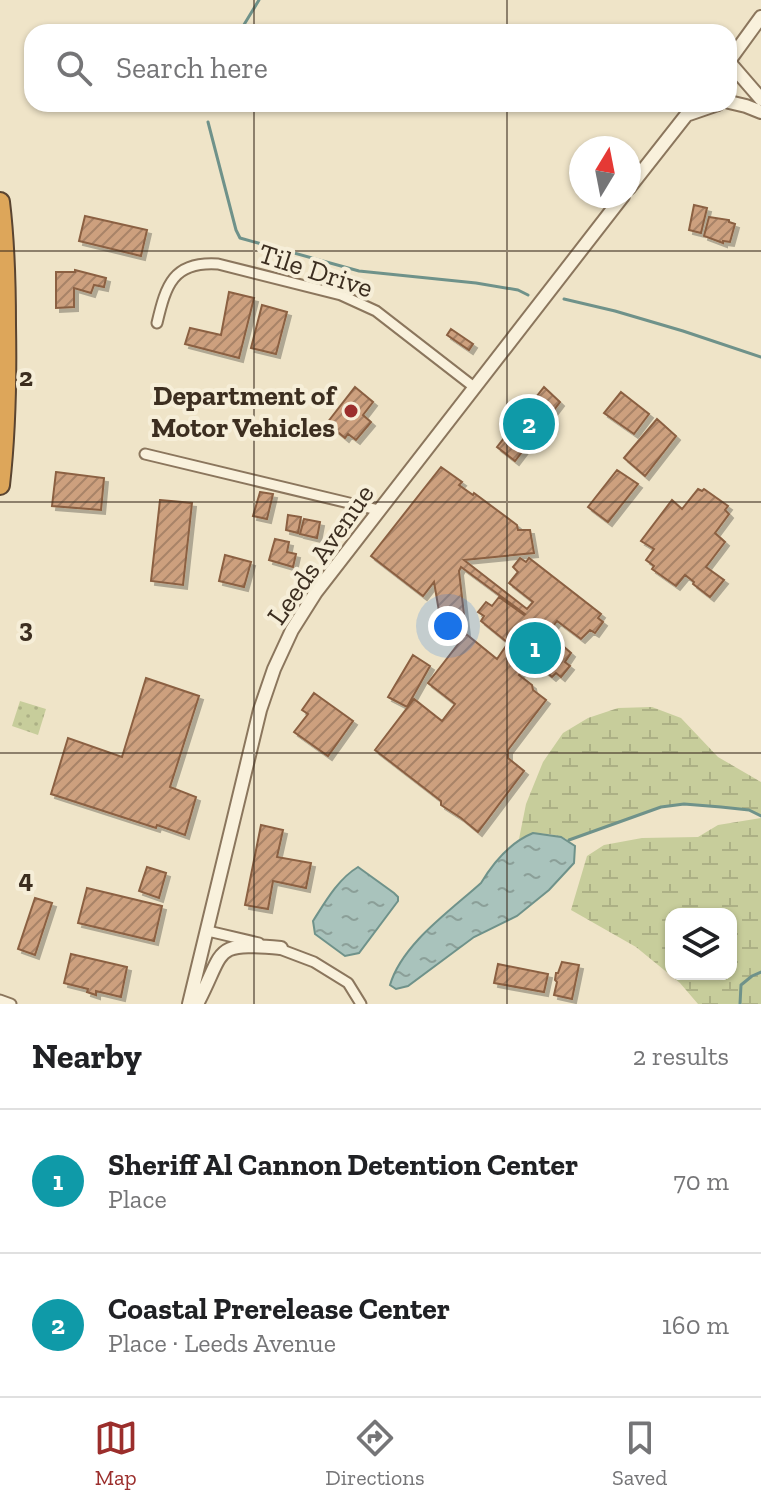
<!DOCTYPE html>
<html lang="en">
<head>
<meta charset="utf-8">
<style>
  :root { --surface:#fff; --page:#f6f6f6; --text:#202124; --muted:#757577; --line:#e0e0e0; --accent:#9b2e2c }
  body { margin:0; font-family:"Zilla Slab",serif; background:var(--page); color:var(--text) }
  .controls { position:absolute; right:24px; bottom:24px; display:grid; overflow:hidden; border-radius:16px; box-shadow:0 2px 6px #0004 }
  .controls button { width:72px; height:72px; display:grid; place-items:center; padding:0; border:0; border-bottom:2px solid var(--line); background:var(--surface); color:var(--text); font:40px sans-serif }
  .compass { position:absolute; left:569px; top:136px; width:72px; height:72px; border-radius:50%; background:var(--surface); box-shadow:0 2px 6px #0004; rotate:10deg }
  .you { position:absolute; left:448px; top:626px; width:28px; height:28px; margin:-20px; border:6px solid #fff; border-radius:50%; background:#1a73e8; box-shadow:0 0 0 12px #1a73e833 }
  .badge { display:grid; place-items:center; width:52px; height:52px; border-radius:50%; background:var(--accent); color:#fff; font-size:26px; font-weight:700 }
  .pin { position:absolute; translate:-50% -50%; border:4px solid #fff; box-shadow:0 2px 8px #0006 }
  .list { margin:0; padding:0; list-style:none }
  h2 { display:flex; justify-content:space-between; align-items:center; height:104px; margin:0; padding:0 32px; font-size:34px }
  h2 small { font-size:26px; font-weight:400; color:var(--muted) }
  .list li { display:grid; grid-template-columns:52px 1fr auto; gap:24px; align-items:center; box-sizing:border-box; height:144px; padding:0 32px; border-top:2px solid var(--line) }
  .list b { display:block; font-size:30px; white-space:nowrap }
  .list p { margin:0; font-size:26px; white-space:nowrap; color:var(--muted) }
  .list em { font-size:26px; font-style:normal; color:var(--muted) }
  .icon { flex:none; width:44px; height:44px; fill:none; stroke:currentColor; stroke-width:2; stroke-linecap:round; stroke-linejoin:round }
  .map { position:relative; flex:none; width:761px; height:1004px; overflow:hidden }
  .search { position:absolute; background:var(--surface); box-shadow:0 2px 6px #0004; left:24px; right:24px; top:24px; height:88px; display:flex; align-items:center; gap:20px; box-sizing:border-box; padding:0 28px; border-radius:24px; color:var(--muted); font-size:30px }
  .sheet { height:392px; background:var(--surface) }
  nav { display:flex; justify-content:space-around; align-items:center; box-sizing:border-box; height:112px; border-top:2px solid var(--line); background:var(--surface); font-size:22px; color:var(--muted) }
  nav a { display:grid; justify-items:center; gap:4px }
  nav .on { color:var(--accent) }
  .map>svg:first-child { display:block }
</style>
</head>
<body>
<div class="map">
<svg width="761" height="1004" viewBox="0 0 761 1004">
  <defs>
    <pattern id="wetland-marsh" width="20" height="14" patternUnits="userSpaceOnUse" patternTransform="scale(2)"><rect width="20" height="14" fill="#c7cd9b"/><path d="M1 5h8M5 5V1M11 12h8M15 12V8" fill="none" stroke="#acb085"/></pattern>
    <pattern id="park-dots" width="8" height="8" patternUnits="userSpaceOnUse" patternTransform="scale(2)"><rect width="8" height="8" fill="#c7cd9b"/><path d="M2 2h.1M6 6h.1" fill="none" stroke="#acb085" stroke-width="1.8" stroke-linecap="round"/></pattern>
    <pattern id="water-ripples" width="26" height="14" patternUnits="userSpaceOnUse" patternTransform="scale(2)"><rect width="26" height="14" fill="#a9c3bc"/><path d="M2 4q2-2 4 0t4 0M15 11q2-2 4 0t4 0" fill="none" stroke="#8b9f98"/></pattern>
    <pattern id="building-hatch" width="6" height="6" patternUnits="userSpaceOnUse" patternTransform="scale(2)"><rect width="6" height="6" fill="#cda07e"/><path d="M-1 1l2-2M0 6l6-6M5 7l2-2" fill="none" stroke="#a88367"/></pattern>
    <filter id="shadow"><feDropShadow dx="4" dy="4" stdDeviation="0" flood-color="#0004"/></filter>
  </defs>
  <rect width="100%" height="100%" fill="#efe4c8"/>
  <path fill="url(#wetland-marsh)" fill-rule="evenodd" d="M652,707L681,718L718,757L761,782V816L749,810L721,807L684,804L661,807L569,840C552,832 536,832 519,839L526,804L543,762L563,733L588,718L618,708Z
    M761,818V1004H698L680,983L636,947L571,910L587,856L604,845L642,838L698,837L718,825ZM671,914H731V974H671Z"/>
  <path fill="url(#park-dots)" d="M20,701L46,709L38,735L12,726Z"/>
  <path fill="url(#water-ripples)" stroke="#6f928a" stroke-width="2" d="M533,833L561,837L575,846L574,863L549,890L517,916L474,937L408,986L396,989L390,985C402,944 450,911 481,883C493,863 511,842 533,833Z
    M358,867L394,893L398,897V901L359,953L345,956L315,934L313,921C325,902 338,879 358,867Z"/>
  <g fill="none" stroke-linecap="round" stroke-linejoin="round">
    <path stroke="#6f928a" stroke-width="3" d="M242,28L259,0
      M208,122L236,230L240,238L359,271L476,283L518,290L528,295
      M564,299L615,311L683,331L761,357
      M569,840L661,807L684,804L721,807L749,810L761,816
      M740,1004L741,985L752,976L761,972"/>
  </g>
  <path fill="url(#building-hatch)" stroke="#8b6042" stroke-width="2" filter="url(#shadow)" d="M694,205L707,208L701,233L689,230Z
    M85,216L147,230L141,256L79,241Z
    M709,217L729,220V222L735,224L730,242L723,241V243L704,236Z
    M75,270L106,278L104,287L94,285L91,293L74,288V307L56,308V272H75Z
    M229,292L254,298L239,358L185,344L190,328L221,335Z
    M262,305L287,312L276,354L251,348Z
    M451,329L473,344L469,350L447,335Z
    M355,387L373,402L363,415L371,422L356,440L348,434L345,438L327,423Z
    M544,387L560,402L515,461L497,447Z
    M621,392L649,414L634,434L604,413Z
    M657,419L676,436L645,476L624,458Z
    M441,467L462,482L459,485L473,495L474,493L517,525L518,530H530L534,553L464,560L527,609L533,602L509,583L518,572L513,567L520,558L526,562L529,558L601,614L598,618L603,622L595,633L590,630L581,639L557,621L548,633L571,653L565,662L570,666L561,677L556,673L552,677L530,659L519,675L532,685L533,690L546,700L508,750V758L524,771L478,832L461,818L441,805V801L375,750L414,699L442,721L455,704L428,683L466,634L497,659L508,643L481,621L484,616L478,612L486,602L492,606L499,597L524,615L525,614L461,567L459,571L466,632L443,635L434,582L423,596L371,556Z
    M617,470L638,484L608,522L588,507Z
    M56,472L104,478L101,510L52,506Z
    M698,489L702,491L704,489L728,506L725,510L729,514L715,533L725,542L706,567L724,580L710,597L693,584L694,582L685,575L676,586L652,569L654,566L646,560L654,549L641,541L672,500L682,509Z
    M260,492L273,494L267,519L253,516Z
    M160,500L192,503L183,585L151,581Z
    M288,515L301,517L298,533L286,530Z
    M304,519L320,522L317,538L300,534Z
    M275,539L289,542L287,552L296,554L293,567L269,560Z
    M225,555L251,562L244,587L219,581Z
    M413,655L430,666L407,707L388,697Z
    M146,678L199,696L170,787L196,797L185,835L157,825L156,828L51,794L68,738L122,757Z
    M314,693L353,721L328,756L294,732L308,714L302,710Z
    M261,825L283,830L277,857L311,863L306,888L273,881L268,909L245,905Z
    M147,867L166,873L159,898L139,891Z
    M87,888L162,906L154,941L78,923Z
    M35,898L52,903L35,955L18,949Z
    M71,954L127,967L121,997L96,991V995L87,992L88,989L64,983Z
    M562,962L579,965L572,999L554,995L557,982L555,980L556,973H558Z
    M498,964L548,974L544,992L494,983Z"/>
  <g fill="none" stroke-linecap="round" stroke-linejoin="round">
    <defs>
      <path id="minor" d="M157,323C166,285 173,261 218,264L341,295L376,311L474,387
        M145,454L378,510
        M208,931L259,943
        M277,948L314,962L348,983L361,1004
        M0,1000L11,1004"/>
      <path id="tertiary" d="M729,61L761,17
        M729,62L761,99
        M729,102L746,106L761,112
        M689,114L718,104
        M629,188L695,104
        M189,1004L260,710L274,669L292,630L316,592L623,196
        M197,1004C226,949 211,942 281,948"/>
      <path id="motorway" d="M0,202C5,243 6,284 6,325C7,379 6,432 0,485"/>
    </defs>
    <use href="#minor" stroke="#8b765d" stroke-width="13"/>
    <use href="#tertiary" stroke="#8b765d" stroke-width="16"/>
    <use href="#motorway" stroke="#594431" stroke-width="22"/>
    <use href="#minor" stroke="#f9f1dc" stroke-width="9"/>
    <use href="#tertiary" stroke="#f9f1dc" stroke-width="12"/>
    <use href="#motorway" stroke="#dda65a" stroke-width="18"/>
  </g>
  <path fill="none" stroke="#3c2e20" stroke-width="2" stroke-opacity="0.55" d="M254,0V32M507,0V32M254,104V1004M507,104V1004M0,251H761M0,502H761M0,753H761"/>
  <circle fill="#9b2e2c" stroke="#f6eed8" stroke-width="3" cx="351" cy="411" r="8"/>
  <g text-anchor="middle" stroke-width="8" stroke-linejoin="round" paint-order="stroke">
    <g font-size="28" fill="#3c2e20" stroke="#f6eed8">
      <text transform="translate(316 270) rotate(18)" y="10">Tile Drive</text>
      <text transform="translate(320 554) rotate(-55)" y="10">Leeds Avenue</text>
    </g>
    <g font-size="28" font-weight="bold" fill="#3c2e20" stroke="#f6eed8" text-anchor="end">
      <text x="335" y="405">Department of<tspan x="335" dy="32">Motor Vehicles</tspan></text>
    </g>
  </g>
  <g font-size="26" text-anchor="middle" font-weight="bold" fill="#3c2e20" stroke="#f6eed8" stroke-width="8" stroke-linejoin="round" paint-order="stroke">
    <text x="26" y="386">2</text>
    <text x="26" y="637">3</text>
    <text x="26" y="888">4</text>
  </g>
</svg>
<div class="controls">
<button><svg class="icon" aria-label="layers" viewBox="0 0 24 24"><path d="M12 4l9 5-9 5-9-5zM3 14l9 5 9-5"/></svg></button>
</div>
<svg class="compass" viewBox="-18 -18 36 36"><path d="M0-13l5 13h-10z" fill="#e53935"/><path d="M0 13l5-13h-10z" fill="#757577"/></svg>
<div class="you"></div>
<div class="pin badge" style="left:535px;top:648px;background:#0f9aa8">1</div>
<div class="pin badge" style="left:529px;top:424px;background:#0f9aa8">2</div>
<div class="search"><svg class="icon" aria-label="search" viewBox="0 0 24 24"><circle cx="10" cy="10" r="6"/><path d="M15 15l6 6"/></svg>Search here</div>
</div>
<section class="sheet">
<h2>Nearby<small>2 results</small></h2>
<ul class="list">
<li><span class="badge" style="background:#0f9aa8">1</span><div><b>Sheriff Al Cannon Detention Center</b><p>Place</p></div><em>70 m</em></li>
<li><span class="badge" style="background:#0f9aa8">2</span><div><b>Coastal Prerelease Center</b><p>Place · Leeds Avenue</p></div><em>160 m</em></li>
</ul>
</section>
<nav>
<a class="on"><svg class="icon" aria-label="map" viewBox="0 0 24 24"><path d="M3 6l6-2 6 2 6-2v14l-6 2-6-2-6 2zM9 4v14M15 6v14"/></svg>Map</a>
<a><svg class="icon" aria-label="directions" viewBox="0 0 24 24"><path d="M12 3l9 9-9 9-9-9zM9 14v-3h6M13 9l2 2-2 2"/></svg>Directions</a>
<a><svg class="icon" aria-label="saved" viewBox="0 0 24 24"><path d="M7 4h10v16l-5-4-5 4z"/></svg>Saved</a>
</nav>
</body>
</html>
